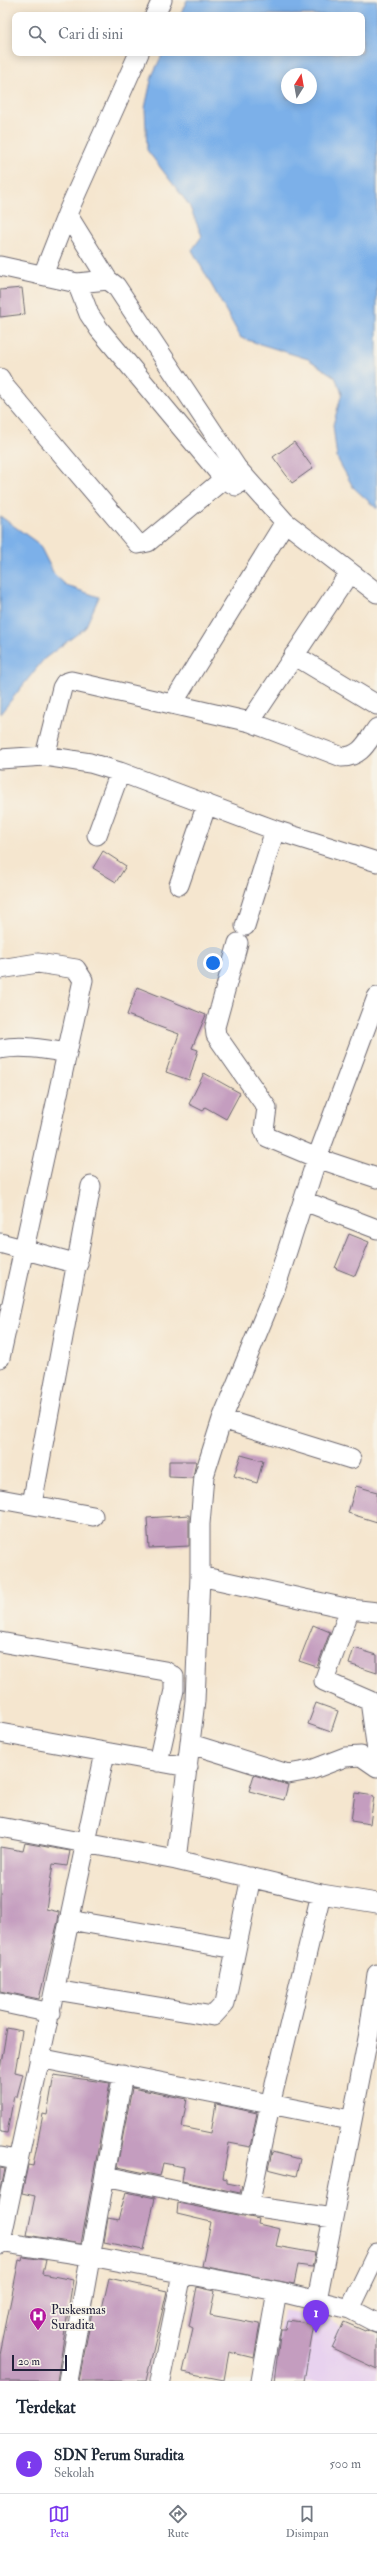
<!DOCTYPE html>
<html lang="id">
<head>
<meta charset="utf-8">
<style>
  :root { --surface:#fff; --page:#f2f2f3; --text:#1f2937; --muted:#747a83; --line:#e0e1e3; --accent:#7c3aed }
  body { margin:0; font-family:"IM FELL Double Pica",serif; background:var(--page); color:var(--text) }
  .compass { position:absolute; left:281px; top:68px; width:36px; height:36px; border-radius:50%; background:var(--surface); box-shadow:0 2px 10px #0003; rotate:11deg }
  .scale { position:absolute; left:12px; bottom:10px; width:55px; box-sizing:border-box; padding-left:4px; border:2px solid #22223b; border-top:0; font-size:11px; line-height:14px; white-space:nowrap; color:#22223b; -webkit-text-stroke:3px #f7f3e8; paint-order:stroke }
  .you { position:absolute; left:213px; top:963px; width:14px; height:14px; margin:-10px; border:3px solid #fff; border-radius:50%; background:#1a73e8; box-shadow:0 0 0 6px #1a73e833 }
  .badge { display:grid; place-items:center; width:26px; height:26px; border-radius:50%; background:var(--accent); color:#fff; font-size:13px; font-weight:700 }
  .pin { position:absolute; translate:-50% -33px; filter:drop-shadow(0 1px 2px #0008) }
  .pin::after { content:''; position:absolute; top:21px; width:14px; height:12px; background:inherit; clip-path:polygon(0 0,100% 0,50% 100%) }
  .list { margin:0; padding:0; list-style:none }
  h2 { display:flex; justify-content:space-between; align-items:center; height:52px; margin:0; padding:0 16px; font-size:17px }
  h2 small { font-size:13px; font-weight:400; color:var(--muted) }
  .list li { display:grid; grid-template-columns:26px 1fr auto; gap:12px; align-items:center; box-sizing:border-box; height:60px; padding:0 16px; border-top:1px solid var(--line) }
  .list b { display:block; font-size:15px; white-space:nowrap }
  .list p { margin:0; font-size:13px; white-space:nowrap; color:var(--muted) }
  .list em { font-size:13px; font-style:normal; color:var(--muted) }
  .icon { flex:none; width:22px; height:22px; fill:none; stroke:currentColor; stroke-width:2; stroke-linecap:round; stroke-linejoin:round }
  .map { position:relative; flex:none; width:377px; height:2381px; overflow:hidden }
  .search { position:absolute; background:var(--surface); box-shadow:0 2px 10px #0003; left:12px; right:12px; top:12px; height:44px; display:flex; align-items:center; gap:10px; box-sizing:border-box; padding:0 14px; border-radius:8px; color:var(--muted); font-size:15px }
  .sheet { height:112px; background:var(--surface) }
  nav { display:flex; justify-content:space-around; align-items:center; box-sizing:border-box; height:56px; border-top:1px solid var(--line); background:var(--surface); font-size:11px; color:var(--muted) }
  nav a { display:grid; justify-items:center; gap:2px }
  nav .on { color:var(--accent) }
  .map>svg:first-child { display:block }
</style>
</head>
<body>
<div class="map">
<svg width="377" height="2381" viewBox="0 0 377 2381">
  <rect width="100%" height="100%" fill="#f7f3e8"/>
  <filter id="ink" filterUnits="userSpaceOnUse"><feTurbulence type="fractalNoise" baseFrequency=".025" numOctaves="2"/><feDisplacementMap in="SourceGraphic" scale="8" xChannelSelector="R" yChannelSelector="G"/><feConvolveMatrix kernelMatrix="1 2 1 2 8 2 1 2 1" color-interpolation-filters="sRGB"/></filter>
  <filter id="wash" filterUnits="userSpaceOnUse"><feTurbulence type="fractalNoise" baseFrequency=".012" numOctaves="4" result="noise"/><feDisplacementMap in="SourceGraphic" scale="16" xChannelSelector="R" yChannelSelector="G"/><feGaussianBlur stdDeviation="0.9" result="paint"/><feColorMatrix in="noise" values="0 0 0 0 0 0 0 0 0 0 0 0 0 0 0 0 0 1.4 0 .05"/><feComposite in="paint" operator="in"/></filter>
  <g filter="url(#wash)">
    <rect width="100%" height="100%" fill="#f5e6cf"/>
    <path fill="#e8d2ef" d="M283,2310L330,2319L377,2347V2381H270Z"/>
    <path fill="#7cb0e9" stroke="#4f6992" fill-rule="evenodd" d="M187,0H377V509L353,487L337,458L333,425L342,393L335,377L308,359L241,338L192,250L202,236L189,205L147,150L145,108L152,76L163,53H362V15H180ZM287,74H311V98H287Z
      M0,516L39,544L54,574L67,586L99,597L85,628L44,659L0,714Z"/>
    <g id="blocks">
      <path fill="#c49dbf" d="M22,288L25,314L0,317V290Z
        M294,442L313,468L292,483L273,457Z
        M103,851L126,866L116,882L93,868Z
        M137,987L206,1015L192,1048L198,1050L189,1080L166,1072L179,1034L127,1015Z
        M204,1073L240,1093L226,1119L205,1107L203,1111L189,1104Z
        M349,1234L369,1242L355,1276L335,1268Z
        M241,1455L263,1461L257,1483L234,1476Z
        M169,1461H196L193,1478L169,1477Z
        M356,1486L377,1492V1522L348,1513Z
        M189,1515V1546L149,1548L147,1518Z
        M313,1625L330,1632L317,1667L299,1661Z
        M354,1648L377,1655V1673L349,1664Z
        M316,1703L338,1711L331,1732L308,1724Z
        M254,1775L288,1785L284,1800L249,1791Z
        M355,1793L374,1796L370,1824L351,1821Z
        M25,1843L70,1851L67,1866L53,1864L46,1909L59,1912L58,1921L39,1999L0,1991V1847L23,1851Z
        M7,2028L22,2031L15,2072L23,2074L17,2096H14L7,2133L0,2132V2069Z
        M54,2075L110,2083L81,2244L27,2235L35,2196L22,2193L28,2165L33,2166L43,2114L47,2115Z
        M132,2088L187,2099L182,2127L211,2133L216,2104L257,2113L250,2147L229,2143L223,2178L227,2179V2183L242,2186L240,2193L182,2181L184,2167L163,2163L160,2176L117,2167Z
        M272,2152L300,2159L296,2176L268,2169Z
        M0,2168L5,2169L1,2189H0Z
        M126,2192L155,2198L144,2250L104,2242L108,2218L118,2220Z
        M178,2203L259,2219L258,2224L280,2229L276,2246L315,2253L312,2267L298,2265L294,2284L202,2266L211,2222L177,2214Z
        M23,2257L46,2260L43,2274L73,2280L57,2381H0V2354L19,2260L22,2261Z
        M109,2278L167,2291L146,2381H79L92,2312L101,2313Z
        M197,2287L215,2291L210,2315L260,2324L254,2358L229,2352L224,2380L183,2372L193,2328L189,2326Z
        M288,2320L314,2324L304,2381H274L281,2329H286Z
        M344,2322L365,2331L366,2330L377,2334V2369L332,2348Z"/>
    </g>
  </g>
  <g filter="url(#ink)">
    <use href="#blocks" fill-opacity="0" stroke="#6c676f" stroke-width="1"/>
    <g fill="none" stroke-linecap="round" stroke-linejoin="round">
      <defs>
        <path id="minor" d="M155,15L162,0
          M67,214L108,280L116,286L237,468L285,522L377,593
          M0,266L77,283L108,280
          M43,275L67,214L139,53
          M77,283L89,314L99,329L224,479L236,486
          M0,378L5,387L138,544L148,542L237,468
          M294,655L377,705
          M173,703L285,522
          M250,722L350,572
          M45,756L62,688L65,683L71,681L250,722L342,757C361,757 367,742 377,728
          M0,759L45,756L90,763L120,772L275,830L377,862
          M97,835L120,772
          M179,885L207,804
          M245,926L275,830
          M238,943L215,1027L216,1035L267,1108L264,1130L267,1137L317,1158L377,1178
          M0,969L38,963L76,969L83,980L0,1358
          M0,1049C23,1045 44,1049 67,1053
          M304,1201L377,1229
          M0,1243L78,1264
          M222,1419L351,1459
          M0,1499L93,1516
          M32,1504L91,1186
          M200,1576L350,1609L377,1612
          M350,1609L324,1681L370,1701L377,1751
          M0,1642L165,1671L174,1677V1690L158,1762
          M0,1733L188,1767
          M191,1744L288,1774L311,1770L345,1757L361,1756L377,1767
          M0,1827L176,1860L321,1894L377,1903
          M176,1860L195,1701L200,1576V1524L204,1476L222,1419L273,1295L317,1158L377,997
          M69,1920L236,1949
          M55,1990L213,2016L225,2003L251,1877
          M0,2002L51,2013
          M39,2058L350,2120
          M0,2157L16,2160
          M105,2176L249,2206L333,2218
          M249,2206L270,2105L321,1894
          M0,2242L90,2256L277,2291L350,2309L377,2323
          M0,2245L105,1753
          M317,2300L369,2033L377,1974
          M350,2309L377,2253
          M68,2381L123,2074
          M160,2381L182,2274
          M261,2381L277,2291"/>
      </defs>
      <use href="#minor" stroke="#6c676f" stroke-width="21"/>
      <use href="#minor" stroke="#fff" stroke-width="19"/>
    </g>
  </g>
  <defs>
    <symbol id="hospital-pin" viewBox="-11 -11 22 30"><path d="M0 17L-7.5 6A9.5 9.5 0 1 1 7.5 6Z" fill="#b5179e" stroke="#f7f3e8"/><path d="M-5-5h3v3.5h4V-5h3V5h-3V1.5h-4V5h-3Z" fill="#fff"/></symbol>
  </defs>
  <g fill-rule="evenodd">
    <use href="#hospital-pin" x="28" y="2306" width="20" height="27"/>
  </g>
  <g text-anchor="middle" stroke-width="3.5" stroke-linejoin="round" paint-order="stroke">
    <g font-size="13" fill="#22223b" stroke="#f7f3e8" text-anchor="start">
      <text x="51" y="2314">Puskesmas<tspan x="51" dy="15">Suradita</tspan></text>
    </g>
  </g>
</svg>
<svg class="compass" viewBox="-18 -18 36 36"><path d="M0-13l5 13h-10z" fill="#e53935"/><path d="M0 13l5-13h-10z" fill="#747a83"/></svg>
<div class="scale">20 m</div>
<div class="you"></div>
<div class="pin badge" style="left:316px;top:2333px">1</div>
<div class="search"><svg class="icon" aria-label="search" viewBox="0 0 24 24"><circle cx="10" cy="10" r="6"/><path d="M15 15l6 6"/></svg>Cari di sini</div>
</div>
<section class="sheet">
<h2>Terdekat<small></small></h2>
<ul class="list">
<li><span class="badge">1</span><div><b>SDN Perum Suradita</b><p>Sekolah</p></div><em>500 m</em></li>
</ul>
</section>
<nav>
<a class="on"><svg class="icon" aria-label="map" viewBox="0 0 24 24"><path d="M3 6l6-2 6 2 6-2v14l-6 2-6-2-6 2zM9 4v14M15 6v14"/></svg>Peta</a>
<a><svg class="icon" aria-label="directions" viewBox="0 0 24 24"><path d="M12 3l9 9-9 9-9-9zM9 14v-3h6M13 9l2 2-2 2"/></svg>Rute</a>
<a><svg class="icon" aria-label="saved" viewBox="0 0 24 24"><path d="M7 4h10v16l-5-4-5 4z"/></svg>Disimpan</a>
</nav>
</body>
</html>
